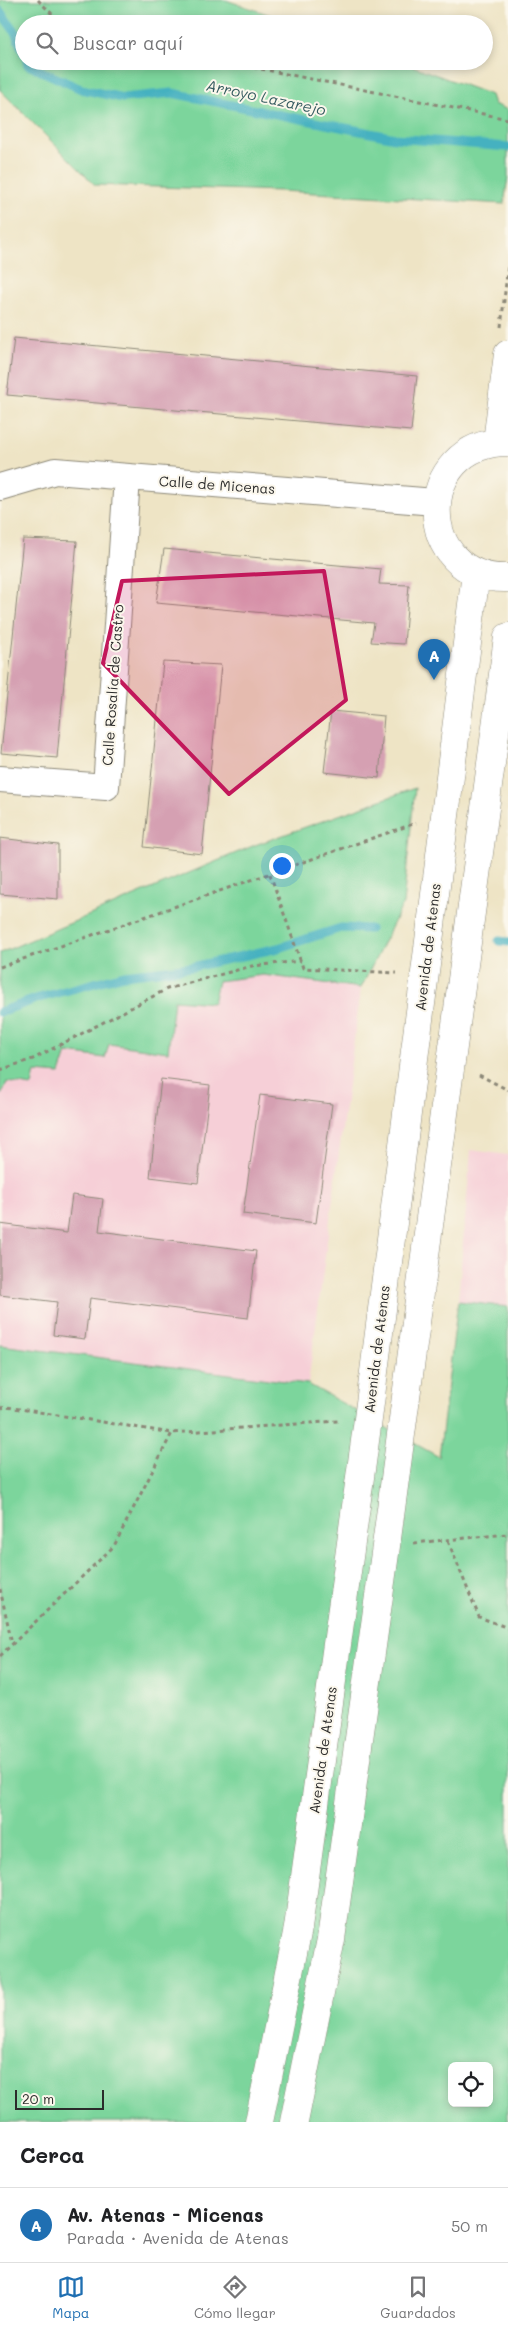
<!DOCTYPE html>
<html lang="es">
<head>
<meta charset="utf-8">
<style>
  :root { --surface:#fff; --page:#f6f6f6; --text:#202124; --muted:#757577; --line:#e0e0e0; --accent:#1f6fb2 }
  body { margin:0; font-family:Mali,sans-serif; background:var(--page); color:var(--text) }
  .controls { position:absolute; right:15px; bottom:15px; display:grid; overflow:hidden; border-radius:8px; box-shadow:0 2px 8px #0003 }
  .controls button { width:45px; height:45px; display:grid; place-items:center; padding:0; border:0; border-bottom:1px solid var(--line); background:var(--surface); color:var(--text); font:25px sans-serif }
  .scale { position:absolute; left:15px; bottom:12px; width:89px; box-sizing:border-box; padding-left:5px; border:2px solid #2b2b2b; border-top:0; font-size:14px; line-height:18px; white-space:nowrap; color:#2b2b2b; -webkit-text-stroke:4px #fbf7ec; paint-order:stroke }
  .you { position:absolute; left:281px; top:865px; width:18px; height:18px; margin:-12px; border:4px solid #fff; border-radius:50%; background:#1a73e8; box-shadow:0 0 0 8px #1a73e833 }
  .badge { display:grid; place-items:center; width:32px; height:32px; border-radius:50%; background:var(--accent); color:#fff; font-size:16px; font-weight:700 }
  .pin { position:absolute; translate:-50% -41px; filter:drop-shadow(0 1px 2px #0008) }
  .pin::after { content:''; position:absolute; top:26px; width:18px; height:15px; background:inherit; clip-path:polygon(0 0,100% 0,50% 100%) }
  .list { margin:0; padding:0; list-style:none }
  h2 { display:flex; justify-content:space-between; align-items:center; height:65px; margin:0; padding:0 20px; font-size:21px }
  h2 small { font-size:16px; font-weight:400; color:var(--muted) }
  .list li { display:grid; grid-template-columns:32px 1fr auto; gap:15px; align-items:center; box-sizing:border-box; height:75px; padding:0 20px; border-top:1px solid var(--line) }
  .list b { display:block; font-size:19px; white-space:nowrap }
  .list p { margin:0; font-size:16px; white-space:nowrap; color:var(--muted) }
  .list em { font-size:16px; font-style:normal; color:var(--muted) }
  .icon { flex:none; width:28px; height:28px; fill:none; stroke:currentColor; stroke-width:2; stroke-linecap:round; stroke-linejoin:round }
  .map { position:relative; flex:none; width:508px; height:2122px; overflow:hidden }
  .search { position:absolute; background:var(--surface); box-shadow:0 2px 8px #0003; left:15px; right:15px; top:15px; height:55px; display:flex; align-items:center; gap:12px; box-sizing:border-box; padding:0 18px; border-radius:28px; color:var(--muted); font-size:19px }
  .sheet { height:140px; background:var(--surface) }
  nav { display:flex; justify-content:space-around; align-items:center; box-sizing:border-box; height:70px; border-top:1px solid var(--line); background:var(--surface); font-size:14px; color:var(--muted) }
  nav a { display:grid; justify-items:center; gap:2px }
  nav .on { color:var(--accent) }
  .map>svg:first-child { display:block }
</style>
</head>
<body>
<div class="map">
<svg width="508" height="2122" viewBox="0 0 508 2122">
  <rect width="100%" height="100%" fill="#fbf7ec"/>
  <filter id="ink" filterUnits="userSpaceOnUse"><feTurbulence type="fractalNoise" baseFrequency=".02" numOctaves="2"/><feDisplacementMap in="SourceGraphic" scale="10" xChannelSelector="R" yChannelSelector="G"/><feConvolveMatrix kernelMatrix="1 2 1 2 8 2 1 2 1" color-interpolation-filters="sRGB"/></filter>
  <filter id="wash" filterUnits="userSpaceOnUse"><feTurbulence type="fractalNoise" baseFrequency=".0096" numOctaves="4" result="noise"/><feDisplacementMap in="SourceGraphic" scale="20" xChannelSelector="R" yChannelSelector="G"/><feGaussianBlur stdDeviation="1.12" result="paint"/><feColorMatrix in="noise" values="0 0 0 0 0 0 0 0 0 0 0 0 0 0 0 0 0 1.4 0 .05"/><feComposite in="paint" operator="in"/></filter>
  <g filter="url(#wash)">
    <rect width="100%" height="100%" fill="#eee4c5"/>
    <path fill="#f6cfd7" d="M263,975L361,988L308,1384L0,1345V1094H2L7,1082L35,1071L66,1053L105,1058L108,1044L168,1052L174,999L213,1003L218,981Z
      M471,1150L508,1155V1307L458,1301Z"/>
    <path fill="#7bd59c" stroke="#538064" fill-rule="evenodd" d="M0,0H226L297,24H24V61H399L491,95L494,104L508,110V177L504,204L281,191L95,185L0,90Z
      M415,788L403,904L361,988L263,975L218,981L213,1003L174,1000L168,1052L109,1044L105,1058L67,1053L60,1074L35,1072L32,1086L7,1082L2,1094H0V953L255,845Z
      M458,1301L508,1307V2122H0V1345L308,1384L439,1457ZM452,2066H489V2103H452Z"/>
    <g fill="none" stroke-linecap="round" stroke-linejoin="round">
      <path stroke="#44b1c0" stroke-width="9" d="M0,11L15,32L24,53
        M27,61L28,65L81,89L123,98L172,93L395,138L508,147
        M499,941L508,942
        M0,1012L39,998L124,975L192,967L278,948L341,928L370,929"/>
    </g>
    <g id="blocks">
      <path fill="#d5a0b2" d="M14,338L417,376L411,431L7,395Z
        M23,539L77,541L57,758L1,753Z
        M164,549L381,569L379,584L409,585L404,644L371,642L374,623L156,603Z
        M163,662L221,665L202,854L144,847Z
        M331,711L384,716L379,778L324,772Z
        M0,838L58,845V899L0,894Z
        M161,1079L210,1085L198,1183L150,1177Z
        M260,1095L332,1104L316,1223L243,1214Z
        M72,1195L103,1199L99,1231L256,1251L248,1318L90,1298L85,1339L53,1335L57,1302L0,1295V1224L67,1233Z"/>
    </g>
  </g>
  <g filter="url(#ink)">
    <use href="#blocks" fill-opacity="0" stroke="#8c8878" stroke-width="1"/>
    <g fill="none" stroke-linecap="round" stroke-linejoin="round">
      <defs>
        <path id="minor" d="M0,487L55,471L435,502
          M0,779L106,787L127,478"/>
        <path id="secondary" d="M497,442L508,354
          M508,442C412,442 414,581 508,578
          M259,2122L298,1928L368,1419L476,573
          M294,2122L331,1939L386,1546L508,637"/>
      </defs>
      <use href="#minor" stroke="#8c8878" stroke-width="28"/>
      <use href="#secondary" stroke="#8c8878" stroke-width="29"/>
      <path stroke="#8c8878" stroke-width="3" stroke-dasharray="4 4" stroke-linecap="butt" d="M38,0L62,24
        M222,61L508,119
        M501,327L508,265
        M270,874L303,968L397,973
        M0,967L416,823
        M0,1070L33,1059L167,989L252,966L301,961
        M479,1075L508,1090
        M0,1408L7,1407L172,1433L338,1421
        M448,1541L479,1617L508,1628
        M414,1543L508,1534
        M0,1589L12,1643
        M0,1656L114,1546L172,1433"/>
      <use href="#minor" stroke="#fff" stroke-width="26"/>
      <use href="#secondary" stroke="#fff" stroke-width="28"/>
    </g>
  </g>
  <path fill="#c2185b" fill-opacity="0.2" stroke="#c2185b" stroke-width="4" stroke-linejoin="round" d="M324,571L346,700L229,794L103,663L122,581Z"/>
  <g text-anchor="middle" stroke-width="4" stroke-linejoin="round" paint-order="stroke">
    <g font-size="14" fill="#2b2b2b" stroke="#fbf7ec">
      <text transform="translate(217 485) rotate(4)" y="5">Calle de Micenas</text>
      <text transform="translate(113 685) rotate(-86)" y="5">Calle Rosalía de Castro</text>
      <text transform="translate(428 947) rotate(-83)" y="5">Avenida de Atenas</text>
      <text transform="translate(377 1349) rotate(-83)" y="5">Avenida de Atenas</text>
      <text transform="translate(323 1750) rotate(-82)" y="5">Avenida de Atenas</text>
    </g>
    <g font-size="15" font-style="italic" fill="#345a5f" stroke="#fbf7ec">
      <text transform="translate(266 98) rotate(12)" y="5">Arroyo Lazarejo</text>
    </g>
  </g>
</svg>
<div class="controls">
<button><svg class="icon" aria-label="locate" viewBox="0 0 24 24"><circle cx="12" cy="12" r="6"/><path d="M12 2v4M12 18v4M2 12h4M18 12h4"/></svg></button>
</div>
<div class="scale">20 m</div>
<div class="you"></div>
<div class="pin badge" style="left:434px;top:680px">A</div>
<div class="search"><svg class="icon" aria-label="search" viewBox="0 0 24 24"><circle cx="10" cy="10" r="6"/><path d="M15 15l6 6"/></svg>Buscar aquí</div>
</div>
<section class="sheet">
<h2>Cerca<small></small></h2>
<ul class="list">
<li><span class="badge">A</span><div><b>Av. Atenas - Micenas</b><p>Parada · Avenida de Atenas</p></div><em>50 m</em></li>
</ul>
</section>
<nav>
<a class="on"><svg class="icon" aria-label="map" viewBox="0 0 24 24"><path d="M3 6l6-2 6 2 6-2v14l-6 2-6-2-6 2zM9 4v14M15 6v14"/></svg>Mapa</a>
<a><svg class="icon" aria-label="directions" viewBox="0 0 24 24"><path d="M12 3l9 9-9 9-9-9zM9 14v-3h6M13 9l2 2-2 2"/></svg>Cómo llegar</a>
<a><svg class="icon" aria-label="saved" viewBox="0 0 24 24"><path d="M7 4h10v16l-5-4-5 4z"/></svg>Guardados</a>
</nav>
</body>
</html>
